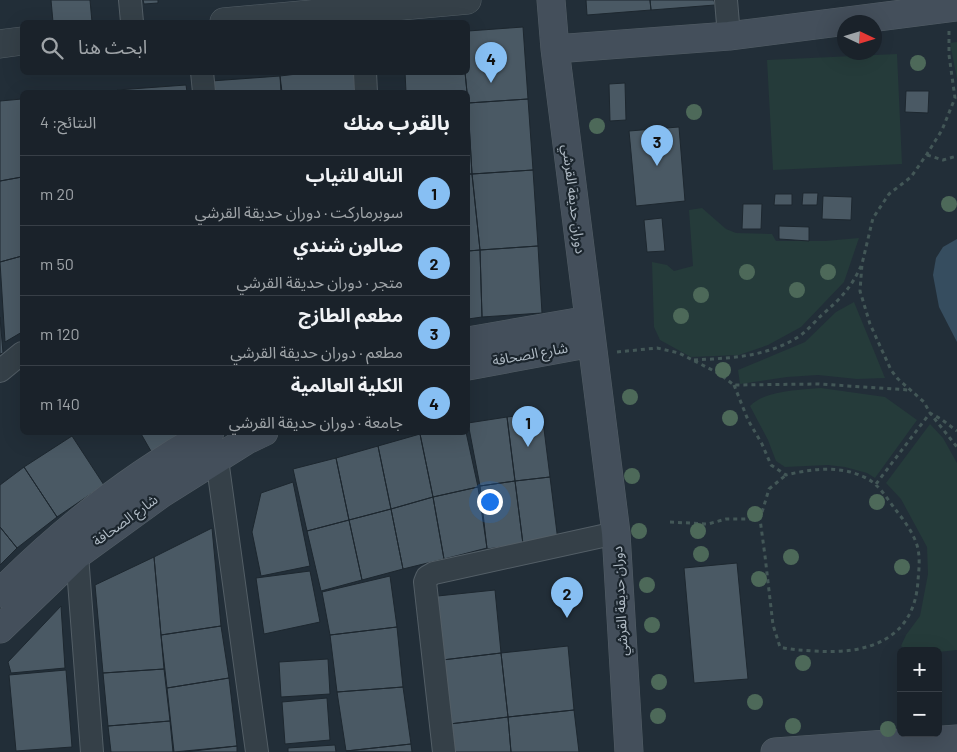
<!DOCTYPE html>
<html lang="ar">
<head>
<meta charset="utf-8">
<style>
  :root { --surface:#1a222a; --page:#232a32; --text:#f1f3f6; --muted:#9fa4a8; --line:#383f47; --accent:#87bff3 }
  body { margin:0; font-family:Barlow,"Noto Sans Arabic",sans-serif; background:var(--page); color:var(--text); direction:rtl }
  .controls { position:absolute; right:15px; bottom:15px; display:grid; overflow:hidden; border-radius:8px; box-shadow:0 5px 20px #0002 }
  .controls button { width:45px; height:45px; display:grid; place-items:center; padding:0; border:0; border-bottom:1px solid var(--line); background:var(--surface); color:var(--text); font:25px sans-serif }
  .compass { position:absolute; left:837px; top:15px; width:45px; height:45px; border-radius:50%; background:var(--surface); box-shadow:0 5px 20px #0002; rotate:94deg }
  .you { position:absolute; left:489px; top:501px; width:18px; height:18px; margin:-12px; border:4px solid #fff; border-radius:50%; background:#1a73e8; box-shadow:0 0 0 8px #1a73e833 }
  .badge { display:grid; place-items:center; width:32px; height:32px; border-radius:50%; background:var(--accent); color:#111; font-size:16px; font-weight:700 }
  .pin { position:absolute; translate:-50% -41px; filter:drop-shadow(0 1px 2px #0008) }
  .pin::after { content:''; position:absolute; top:26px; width:18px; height:15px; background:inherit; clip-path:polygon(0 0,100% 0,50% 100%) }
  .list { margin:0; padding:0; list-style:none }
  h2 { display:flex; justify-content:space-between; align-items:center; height:65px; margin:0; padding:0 20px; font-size:21px }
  h2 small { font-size:16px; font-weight:400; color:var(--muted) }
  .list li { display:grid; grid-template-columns:32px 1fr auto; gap:15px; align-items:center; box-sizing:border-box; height:70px; padding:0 20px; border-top:1px solid var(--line) }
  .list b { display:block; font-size:19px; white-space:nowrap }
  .list p { margin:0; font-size:16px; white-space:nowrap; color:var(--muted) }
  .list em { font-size:16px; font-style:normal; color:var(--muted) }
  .icon { flex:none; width:28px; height:28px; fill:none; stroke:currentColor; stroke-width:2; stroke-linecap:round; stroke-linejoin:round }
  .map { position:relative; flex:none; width:957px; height:752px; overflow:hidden; direction:ltr }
  .search { position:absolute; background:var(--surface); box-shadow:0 5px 20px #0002; left:20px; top:20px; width:450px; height:55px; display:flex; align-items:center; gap:12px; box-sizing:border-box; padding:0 18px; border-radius:8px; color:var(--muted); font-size:19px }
  .panel { position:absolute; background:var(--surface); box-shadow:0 5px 20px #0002; left:20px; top:90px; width:450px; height:345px; border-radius:8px; direction:rtl }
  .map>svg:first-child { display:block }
</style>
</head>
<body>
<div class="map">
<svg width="957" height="752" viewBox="0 0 957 752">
  <rect width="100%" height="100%" fill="#222e38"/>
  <path fill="#253b3a" d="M957,42V79L950,43Z
    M897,54L902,164L773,170L767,60Z
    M702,208L726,229L736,233L772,234L776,241H825L859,238L844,282L801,327L768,345L739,355L691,357L660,340L654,327L652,262L667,265L674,271L693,266L689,210Z
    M854,302L885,378L857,379L818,375L787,377L740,384L738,370L805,342L836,312Z
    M821,388L885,397L917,420L875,478L867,473L845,467L828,465L785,467L776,461L768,440L750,406C765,390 800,390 821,388Z
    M930,424L943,438L957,463V650L938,652V651H907L901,646L906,635L920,616L928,574L927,547L901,499L886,483Z"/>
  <path fill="#364d5f" d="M957,239V342L939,307L933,275L936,258L943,247Z"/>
  <path fill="#4a5964" stroke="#1d272f" d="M51,0H90L92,22H53Z
    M143,0H158V3L144,4Z
    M586,0H650L651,10L587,15Z
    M650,0H714L715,5L651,10Z
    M523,27L528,99L468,103L465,72H468V31Z
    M314,72H356L357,92H282L280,76Z
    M405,72H465L467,92H406Z
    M280,76L281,92H212L211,81Z
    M625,83L626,120L610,121L609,84Z
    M186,85L187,92H117V90Z
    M906,91H929L928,113L905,112Z
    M22,99V177L0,181V101Z
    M528,99L533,170L472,174L468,103Z
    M468,107L472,174H468Z
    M679,127L685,201L636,206L629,131Z
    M533,170L538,246L480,250L472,174Z
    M468,174H472L480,250L468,251Z
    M22,177V256L0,262V181Z
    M803,193H818L817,205H802Z
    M775,194H792V205H774Z
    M823,196L852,197L851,220L822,219Z
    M743,204H762L761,229H742Z
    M662,218L665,251L647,252L644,220Z
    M779,226L809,227V241L779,239Z
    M538,246L542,313L482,317L480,250Z
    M480,250L482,317L468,319V251Z
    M22,256V332L5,342L0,262Z
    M0,317L3,353L0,354Z
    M542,413L550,477L515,481L507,417Z
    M507,417L515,481L480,486L468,423Z
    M140,432H186L152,453Z
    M426,432H466L478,487L433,497L420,434Z
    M420,434L433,497L391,509L378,446Z
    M72,436L104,485L57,517L24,467Z
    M378,446L391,509L349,520L336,458Z
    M336,458L349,520L307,531L293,469Z
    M24,467L57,517L17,548L0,527V485Z
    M550,477L558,541L523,544L515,481Z
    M515,481L523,544L487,549L480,486Z
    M293,482L310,566L261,576L252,532L261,493Z
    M478,487L487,548L444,559L433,497Z
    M433,497L444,559L403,569L391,509Z
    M391,509L403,569L362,580L349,520Z
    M349,520L362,580L321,591L307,531Z
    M0,527L17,548L0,565Z
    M212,528L221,626L161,635L154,557Z
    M154,557L164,669L103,673L95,585Z
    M737,563L748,679L694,683L684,568Z
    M310,571L320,622L264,634L256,578Z
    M390,576L397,627L330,635L322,592Z
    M495,590L501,653L434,661L428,597Z
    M61,606L65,668L11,673L8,662Z
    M221,626L229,678L167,688L161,635Z
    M397,627L403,687L337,692L330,635Z
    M568,646L574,710L508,717L501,653Z
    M501,653L508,717L441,725L434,661Z
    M328,659L330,694L281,697L279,662Z
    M164,669L170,721L108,726L103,673Z
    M66,670L72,747L16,751L9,675Z
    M229,678L237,746L174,752L167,688Z
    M403,687L411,744L346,751L337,692Z
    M327,698L330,740L285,744L282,702Z
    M574,710L579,752H511L508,717Z
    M508,717L511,752H444L441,725Z
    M170,721L173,752H111L108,726Z
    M411,744L412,752L346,751Z
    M335,745L336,752H288V748Z
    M237,746V752H185Z"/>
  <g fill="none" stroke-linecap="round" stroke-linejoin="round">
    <defs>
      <path id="minor" d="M130,0L132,22
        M726,0L729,36
        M202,72L204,92
        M365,72L366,92
        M0,371L22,353
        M217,459L257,752
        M77,555L92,752
        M444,752L425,582L427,577L434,573L616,533"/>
      <path id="tertiary" d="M224,22L467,0
        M0,44L22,41"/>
      <path id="secondary" d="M551,0L555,49
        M468,341L589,320
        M468,366L592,343
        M0,593C62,530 133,475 210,432
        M0,629L77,555L161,494L247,440L264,432
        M629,752L616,533L555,49L729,36L957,7
        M775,752L957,739"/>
    </defs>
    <use href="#minor" stroke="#535e66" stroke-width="24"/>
    <use href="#tertiary" stroke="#535e66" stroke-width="29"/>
    <use href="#secondary" stroke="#535e66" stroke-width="29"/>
    <path stroke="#435757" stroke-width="3" stroke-dasharray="4 4" stroke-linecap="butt" d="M949,31V55L955,98L942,130L927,154L911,177L889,194L873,218L862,264L860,291L870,324L891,370L898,379L924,402L930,413L941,419L957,431
      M927,155L943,160L957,156
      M617,352L657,348L679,353L718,373L734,385L819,384L909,390
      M694,360C731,358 769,357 801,335C809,329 816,320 823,314C841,298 851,288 861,266
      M734,385L748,420L762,444L771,465L786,475C811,469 839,465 864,477C878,483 886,497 895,509C904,520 915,535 918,549C920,559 919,570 918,580C915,640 867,655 814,651C802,650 792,650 780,647L773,625L765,556L760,519L769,489L786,475
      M876,484L930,413L957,447
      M670,522L708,524L726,519H760"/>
    <use href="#minor" stroke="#354048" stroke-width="22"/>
    <use href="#tertiary" stroke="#354048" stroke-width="28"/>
    <use href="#secondary" stroke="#444f5b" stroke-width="28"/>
  </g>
  <g fill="#4d6959">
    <circle cx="918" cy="63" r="8"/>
    <circle cx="694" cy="112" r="8"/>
    <circle cx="597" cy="126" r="8"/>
    <circle cx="949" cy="204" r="8"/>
    <circle cx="747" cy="272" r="8"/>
    <circle cx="828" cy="272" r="8"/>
    <circle cx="797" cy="290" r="8"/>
    <circle cx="701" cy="295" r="8"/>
    <circle cx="681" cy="316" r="8"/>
    <circle cx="723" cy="370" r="8"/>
    <circle cx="630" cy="397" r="8"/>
    <circle cx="730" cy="418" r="8"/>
    <circle cx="632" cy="476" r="8"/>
    <circle cx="877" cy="502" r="8"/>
    <circle cx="755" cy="514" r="8"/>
    <circle cx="639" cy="531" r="8"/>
    <circle cx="698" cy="531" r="8"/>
    <circle cx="701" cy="554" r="8"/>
    <circle cx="791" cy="557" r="8"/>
    <circle cx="902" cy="567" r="8"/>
    <circle cx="759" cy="579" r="8"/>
    <circle cx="647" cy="585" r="8"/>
    <circle cx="652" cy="625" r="8"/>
    <circle cx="803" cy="663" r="8"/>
    <circle cx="659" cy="682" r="8"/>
    <circle cx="755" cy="702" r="8"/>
    <circle cx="658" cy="716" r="8"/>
    <circle cx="793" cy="726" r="8"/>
    <circle cx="888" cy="729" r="8"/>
  </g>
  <g text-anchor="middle" stroke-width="4.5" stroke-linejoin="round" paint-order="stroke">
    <g font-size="14" fill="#b0bbc5" stroke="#1b252d">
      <text transform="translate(574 199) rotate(83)" y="5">دوران حديقة القرشي</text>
      <text transform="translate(530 354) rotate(-10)" y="5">شارع الصحافة</text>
      <text transform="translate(125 520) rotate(-36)" y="5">شارع الصحافة</text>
      <text transform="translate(620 601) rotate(-93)" y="5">دوران حديقة القرشي</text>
    </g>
  </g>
</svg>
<div class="controls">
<button>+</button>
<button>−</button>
</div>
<svg class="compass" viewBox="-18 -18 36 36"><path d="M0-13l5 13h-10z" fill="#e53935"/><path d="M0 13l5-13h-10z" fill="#9fa4a8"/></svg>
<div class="you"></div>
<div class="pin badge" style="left:528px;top:447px">1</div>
<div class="pin badge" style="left:567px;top:618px">2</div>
<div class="pin badge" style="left:657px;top:166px">3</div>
<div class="pin badge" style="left:491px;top:83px">4</div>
<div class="search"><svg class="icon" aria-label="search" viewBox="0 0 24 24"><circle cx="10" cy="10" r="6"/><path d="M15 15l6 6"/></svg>ابحث هنا</div>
<section class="panel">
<h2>بالقرب منك<small>النتائج: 4</small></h2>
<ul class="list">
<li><span class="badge">1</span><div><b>الناله للثياب</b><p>سوبرماركت · دوران حديقة القرشي</p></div><em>20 m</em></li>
<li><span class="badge">2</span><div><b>صالون شندي</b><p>متجر · دوران حديقة القرشي</p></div><em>50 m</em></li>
<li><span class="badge">3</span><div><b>مطعم الطازج</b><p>مطعم · دوران حديقة القرشي</p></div><em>120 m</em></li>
<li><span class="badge">4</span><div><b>الكلية العالمية</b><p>جامعة · دوران حديقة القرشي</p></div><em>140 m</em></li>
</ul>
</section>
</div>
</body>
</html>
